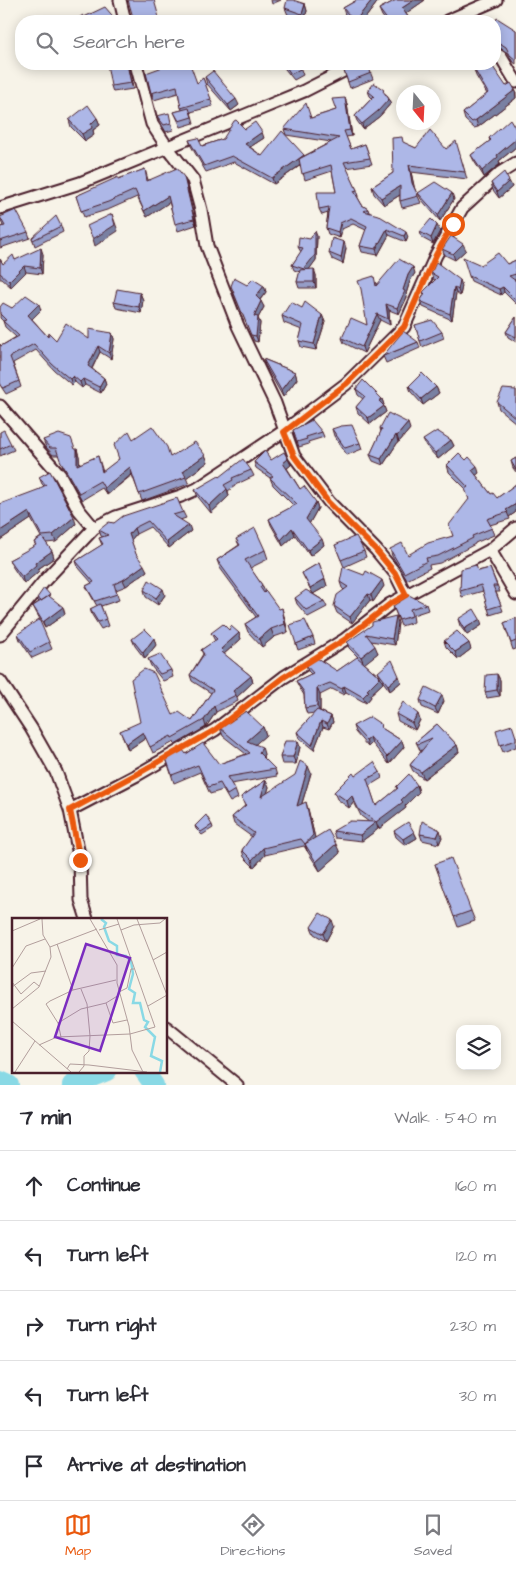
<!DOCTYPE html>
<html lang="en">
<head>
<meta charset="utf-8">
<style>
  :root { --surface:#fff; --page:#f2f2f3; --text:#2b2b33; --muted:#7c7c81; --line:#e1e1e2; --accent:#ea580c }
  body { margin:0; font-family:"Architects Daughter",sans-serif; background:var(--page); color:var(--text) }
  .controls { position:absolute; right:15px; bottom:15px; display:grid; overflow:hidden; border-radius:10px; box-shadow:0 2px 12px #0003 }
  .controls button { width:45px; height:45px; display:grid; place-items:center; padding:0; border:0; border-bottom:1px solid var(--line); background:var(--surface); color:var(--text); font:25px sans-serif }
  .compass { position:absolute; left:396px; top:85px; width:45px; height:45px; border-radius:50%; background:var(--surface); box-shadow:0 2px 12px #0003; rotate:162deg }
  .stop { position:absolute; width:15px; height:15px; margin:-11px; border:4px solid #ea580c; border-radius:50%; background:#fff }
  .stop.end { background:#ea580c; border-color:#fff; box-shadow:0 1px 5px #0008 }
  .list { margin:0; padding:0; list-style:none }
  h2 { display:flex; justify-content:space-between; align-items:center; height:65px; margin:0; padding:0 20px; font-size:21px }
  h2 small { font-size:16px; font-weight:400; color:var(--muted) }
  .list li { display:grid; grid-template-columns:32px 1fr auto; gap:15px; align-items:center; box-sizing:border-box; height:70px; padding:0 20px; border-top:1px solid var(--line) }
  .list b { display:block; font-size:19px; white-space:nowrap }
  .list em { font-size:16px; font-style:normal; color:var(--muted) }
  .icon { flex:none; width:28px; height:28px; fill:none; stroke:currentColor; stroke-width:2; stroke-linecap:round; stroke-linejoin:round }
  .map { position:relative; flex:none; width:516px; height:1085px; overflow:hidden }
  .search { position:absolute; background:var(--surface); box-shadow:0 2px 12px #0003; left:15px; right:15px; top:15px; height:55px; display:flex; align-items:center; gap:12px; box-sizing:border-box; padding:0 18px; border-radius:20px; color:var(--muted); font-size:19px }
  .sheet { height:415px; background:var(--surface) }
  nav { display:flex; justify-content:space-around; align-items:center; box-sizing:border-box; height:70px; border-top:1px solid var(--line); background:var(--surface); font-size:14px; color:var(--muted) }
  nav a { display:grid; justify-items:center; gap:2px }
  nav .on { color:var(--accent) }
  .map>svg:first-child { display:block }
</style>
</head>
<body>
<div class="map">
<svg width="516" height="1085" viewBox="0 0 516 1085">
  <rect width="100%" height="100%" fill="#f7f3e8"/>
  <filter id="ink" filterUnits="userSpaceOnUse"><feTurbulence type="fractalNoise" baseFrequency=".02" numOctaves="2"/><feDisplacementMap in="SourceGraphic" scale="10" xChannelSelector="R" yChannelSelector="G"/><feConvolveMatrix kernelMatrix="1 2 1 2 8 2 1 2 1" color-interpolation-filters="sRGB"/></filter>
  <g filter="url(#ink)">
    <g fill="none" stroke-linecap="round" stroke-linejoin="round">
      <path stroke="#89d9e5" stroke-width="20" d="M144,1071L154,1085
        M0,1081L9,1085
        M72,1085L107,1071"/>
      <defs>
        <path id="minor" d="M120,0L125,21
          M447,21L496,0
          M495,53L501,57L516,82
          M136,64L152,124L167,147L193,180L201,210L207,246L238,326L275,403L294,456L329,502L376,550L395,573L406,595
          M0,208L80,183L304,91L357,64
          M0,406L60,475L79,510L94,528
          M490,550L516,594
          M0,635L45,580L94,528L116,517L181,496L197,489L284,431L346,384L404,327L436,255L462,208L500,173L516,163
          M0,681L31,728L56,772L70,810L80,860L81,900L87,919
          M70,810L137,775L215,730L284,677L344,640L390,604L490,550L516,528
          M166,1027L237,1085"/>
      </defs>
      <use href="#minor" stroke="#4a1f2b" stroke-width="15"/>
      <use href="#minor" stroke="#f7f3e8" stroke-width="11"/>
    </g>
    <path fill="#959dc7" stroke="#4a1f2b" d="M271,0H281L272,4Z
      M357,0H379L363,21H351L345,15L343,8Z
      M396,0H425L406,13L410,21H386L382,16L379,9Z
      M305,4L307,11L304,20L288,15L285,8Z
      M495,22L516,30V64L512,61L508,53L495,45Z
      M283,64H299L303,75L294,80L285,69Z
      M367,64L373,79L350,88L344,71Z
      M129,66L133,89L113,92L111,86Z
      M474,69L516,91V98L478,127L474,128L465,120L463,113L487,94L476,76Z
      M146,73L197,83L203,78L213,106L191,112L194,123L181,127L174,112L182,110L178,93L154,100Z
      M205,77L239,105L231,111L207,84Z
      M368,91L386,94L389,99L391,103L380,116L363,129L357,121L355,116L372,98L370,96Z
      M345,98L347,104L352,136L346,137L351,149L365,144L372,164L346,168L357,190L359,196H357L362,205L368,209L369,212L408,237L406,242L389,235L378,255L362,252L360,246L366,230L353,224L342,229L340,238L328,234L326,228L328,213L322,215L319,209L336,192L332,171L305,180L301,165L274,184L234,162L206,172L191,146L189,140L202,146L223,139L245,129L264,138L250,147L262,156H304L331,142L286,135L284,129L311,118L336,110Z
      M157,116L171,120L173,130L166,132L160,122Z
      M97,118L100,125L93,130L94,135L85,141L71,127L69,120Z
      M516,129V147L499,161L500,164L484,177L474,161L471,155L490,141L489,138Z
      M404,143L416,148L458,149L467,179L411,172L414,187L421,203L402,208L400,201V195L384,205L374,194L372,187L393,173Z
      M145,169L148,180L184,177L186,183L196,225L178,231L169,202L147,217L137,197L110,209L84,217L76,196Z
      M509,181L512,187L499,198L493,190L491,183Z
      M418,193L454,199L440,221L421,199Z
      M0,219L28,232L30,238L0,248V227L3,226Z
      M61,226L63,232L35,246L34,243L32,238Z
      M440,231L433,244L422,238L420,232Z
      M317,236L316,260L309,269L316,275V288H299L297,282L300,272L294,270L292,265L301,252L298,247Z
      M346,248L343,264L332,259L329,253Z
      M442,249L466,250L455,260L445,255Z
      M43,254L42,274L26,272L11,287L2,279H0V259L3,264L15,260Z
      M516,260V280H514L516,281V304L504,292L501,295L471,281L469,276L481,265L507,264Z
      M415,273L410,281L406,294L407,297L399,314L389,310L390,325L380,320L364,353L344,343L342,338L367,325L376,282L377,284Z
      M431,273L462,286L460,296L456,293L452,320L423,307L420,301L424,295L423,292L435,280L433,279Z
      M247,285L264,286L266,292L260,300L264,307L258,318L260,323L258,342L254,341L233,292Z
      M140,293L143,300L141,313L116,308L114,302Z
      M0,307L41,310L32,319L48,337L56,340L89,339L112,333L114,339L111,359L100,352L92,369L104,378L106,384L101,393L85,385L82,388L75,382L72,385L54,370L36,350L13,363L21,387L6,394L0,385V344L1,346L16,337L5,327L3,321L0,318Z
      M302,308L322,315L325,322L316,350L301,347L299,341L302,330L284,323L282,316Z
      M516,317V342L508,337L506,332Z
      M415,325L442,332L444,338L422,347Z
      M418,342L420,348L386,363L383,356Z
      M263,359L295,372L297,379L283,397L265,365Z
      M409,386L436,387L439,393L423,405L411,392Z
      M356,389L382,399L384,405H383L386,412L370,424L358,413L356,407L363,399L358,395Z
      M516,390V423L499,409L497,402Z
      M380,428L410,429L399,442H398L383,465L373,461L370,455L381,432Z
      M332,429L360,443L362,449L347,455L334,436Z
      M293,430L322,432L324,437L308,442L309,444L299,447Z
      M0,432L11,444L14,450L0,456Z
      M133,439L170,457L205,455L208,462L186,478L189,484L142,501L132,475L107,495L102,488L82,500L63,467L59,455H53L46,447L43,440L75,449L79,456L80,464L98,456L103,472L119,459Z
      M423,440H451L454,446L438,459L426,446Z
      M516,458V472L513,468L511,461Z
      M288,459L291,465L287,468L300,489L316,502L318,508L309,524L324,545L310,556L295,535L283,546L271,525L269,519L294,506L273,485L270,478L256,468L254,462L271,460Z
      M466,460L479,473L476,475L491,494L497,498L516,484V512L509,517L510,519L490,525L494,535L475,543V544L440,563L429,565L430,568L407,580L392,556L390,549L408,555L453,536L469,500L466,489L449,472L447,465Z
      M251,470L254,476L235,485V486L228,491L229,496L211,513L198,497L195,490L220,477Z
      M39,477L76,524L56,542L46,543L52,551L54,558L38,569L39,571L24,584L12,566L9,560L36,546L34,542L41,537L31,519L0,540L40,489L44,486L42,484Z
      M183,512L186,518L180,520L191,531L169,548L150,527L136,534L131,540L136,555L147,571L126,586L116,590L119,600L101,606L108,626L101,629L92,615L90,609L97,606L89,592L86,586L92,583L78,567L76,561L102,545L99,538L103,537L101,536L99,530L114,523Z
      M236,539L265,550L268,559L250,568L262,585L265,592L284,616L288,632L274,637L262,647L248,632L245,624L256,617L220,568L217,560L239,545Z
      M335,545L364,551L366,557L344,567Z
      M319,563L327,586L313,594L324,601L327,607L308,617L297,604L295,598L313,594L305,579L302,573Z
      M490,568L500,592H496L503,611L490,615L483,591L462,597L460,591L478,571Z
      M340,582L384,586L373,602L370,600L352,623L337,613L334,606L344,590L342,588Z
      M144,590L165,595L158,605L146,597Z
      M37,598H51L65,614L45,628L36,612L33,606L39,602L38,601Z
      M426,604L428,610L413,615L414,622L401,626L393,606Z
      M516,618V649L513,650L504,623Z
      M458,619L482,625L467,635L460,626Z
      M398,623L395,645L371,641L378,653L364,663L380,677L378,672L401,682L390,691L381,679L383,683L370,695L371,697L366,703L346,692L344,695L332,689L320,695V711L331,716L333,722L329,729L323,727L314,750L299,738L297,732L315,713L307,714L305,708L304,695L299,687L296,681L311,674L308,671L306,665L337,671L358,657L349,648L347,642Z
      M229,630L239,633L241,639L224,654L251,676L253,682L237,697L238,701L216,712L206,727L175,745L174,742L153,753L146,738L128,750L120,731L173,715L192,721L211,693L192,681L190,675L203,654L201,650L215,641L211,633Z
      M18,634L49,642L52,649L32,658L20,640Z
      M313,637L315,644L298,650L296,644Z
      M132,639L156,645L145,659L135,646Z
      M444,641L471,649L458,659L446,647Z
      M148,659L171,670L173,677L163,681L151,666Z
      M497,674L500,680V696L487,698L485,692Z
      M420,700L444,701L438,714L422,707Z
      M396,714L420,720L415,730L398,721Z
      M437,724L457,745L459,752L424,779L413,771L410,765L422,750L420,751L419,748L416,742Z
      M353,726L383,729L402,741L404,747L389,764L372,743L368,747L355,732Z
      M263,727L266,735L255,744L264,754L263,757L275,769L277,776L231,784L235,790L238,798L230,802L223,790L210,794L200,772L174,783L166,758L186,754L219,764L246,754L223,736L220,728Z
      M516,736V747L503,752L500,745Z
      M300,747L296,764H282L280,757Z
      M380,772L382,778L369,786L376,806L397,789L396,787L417,785L419,792L405,806L406,808L362,841L335,838L333,831L369,822L361,816L354,802L349,808L337,799L334,792L355,776Z
      M311,773L302,803L308,809L315,838L340,853L320,871L304,846L265,855L254,867L244,857L242,850L252,837L234,824L232,817L245,806L241,797L266,780L269,787L267,793Z
      M212,825L213,828L202,835L196,829L195,826Z
      M394,831L414,832L417,838L405,845L396,837Z
      M420,834L442,837L439,844L422,840Z
      M435,864L471,911L475,921L458,927Z
      M334,926L326,941L314,934L311,927Z"/>
    <path fill="#7980a2" stroke="#4a1f2b" d="M372,0H379L363,21H355Z
      M414,0H425L405,14L402,8Z
      M305,4L307,11L304,20L302,14Z
      M408,17L410,21H401Z
      M127,64L129,66L133,89L131,83Z
      M515,90L516,98L478,127L476,120Z
      M345,98L347,104L352,136L350,130Z
      M236,99L239,105L231,111L228,105Z
      M389,99L391,103L380,116L363,129L362,124Z
      M97,118L100,125L93,130L94,135L85,141L82,134L91,124Z
      M262,132L264,138L247,149L245,144Z
      M516,139V147L499,161L500,164L484,177L482,171L497,155Z
      M304,155L306,161L274,184L272,178Z
      M409,165L411,172L415,190L412,183Z
      M184,177L186,183L196,225L194,219Z
      M509,181L512,187L499,198L497,192Z
      M400,186L403,193L384,205L381,198Z
      M452,193L454,199L440,221L438,215Z
      M168,196L170,202L147,217L144,211Z
      M112,214L118,231L95,246L93,239Z
      M340,223L342,229L340,238L338,232Z
      M437,225L440,231L433,244L431,238Z
      M387,229L389,235L378,255L376,249Z
      M315,231L317,236L316,260L306,274L304,269Z
      M406,232L408,237L406,242L404,236Z
      M344,242L346,248L343,264L341,258Z
      M463,244L466,250L455,260L453,254Z
      M41,248L43,254L42,274L40,268Z
      M24,266L26,272L11,287L9,281Z
      M413,267L415,273L410,281L406,294L407,297L399,314L397,308L408,275Z
      M314,269L316,275V288L314,282Z
      M460,280L462,286L460,296L458,290Z
      M264,286L266,292L258,302L256,296Z
      M454,287L456,293L452,320L450,314Z
      M503,287L504,292L501,295L499,289Z
      M140,293L143,300L141,313L139,307Z
      M261,301L264,307L258,318L260,323L258,342L256,336L254,316Z
      M39,304L41,310L30,321L28,315Z
      M386,304L389,310L390,325L388,319Z
      M377,314L380,320L364,353L362,347Z
      M322,315L325,322L316,350L314,344Z
      M112,333L114,339L111,359L109,353Z
      M98,346L100,352L90,372L88,366Z
      M295,372L297,379L283,397L281,390Z
      M73,376L75,382L72,385L70,379Z
      M104,378L106,384L101,393L99,387Z
      M83,379L85,385L82,388L80,382Z
      M436,387L439,393L423,405L421,399Z
      M382,399L384,405L381,407L379,401Z
      M384,406L386,412L370,424L368,418Z
      M408,423L410,429L399,442L397,436Z
      M396,435L398,442L383,465L381,459Z
      M451,440L454,446L438,459L435,453Z
      M77,449L79,456L80,472L77,465Z
      M205,455L208,462L186,478L183,471Z
      M288,459L291,465L286,469L283,463Z
      M477,466L479,473L474,477L472,470Z
      M130,467L132,474L107,495L104,488Z
      M227,489L229,496L211,513L209,506Z
      M316,502L318,508L308,526L306,519Z
      M516,504V512L509,517L506,510Z
      M29,512L31,519L0,540V531Z
      M74,517L76,524L56,542L53,535Z
      M189,525L191,531L169,548L167,542Z
      M134,528L136,534L131,540L129,534Z
      M292,528L295,535L283,546L281,540Z
      M322,539L324,545L310,556L308,550Z
      M52,551L54,558L38,569L39,571L24,584L22,577L35,563Z
      M144,565L147,571L126,586L123,580Z
      M325,579L327,586L313,594L310,588Z
      M382,580L384,586L373,602L371,595Z
      M163,589L165,595L158,605L156,598Z
      M368,594L370,600L352,623L350,617Z
      M63,607L65,614L45,628L43,622Z
      M282,608L288,632L285,624Z
      M396,616L398,623L395,645L392,639Z
      M480,619L482,625L467,635L464,629Z
      M271,629L274,637L262,647L259,639Z
      M239,633L241,639L224,654V658L221,649Z
      M154,638L156,645L145,659L143,653Z
      M469,643L471,649L458,659L455,652Z
      M375,646L378,653L364,664L361,657Z
      M497,674L500,680V696L497,690Z
      M251,676L253,682L237,697L233,691Z
      M399,676L401,682L390,691L388,685Z
      M380,677L383,683L370,695L371,697L366,703L363,697L367,690Z
      M344,686L346,692L344,695L342,689Z
      M317,688L320,695V712L317,706Z
      M442,695L444,701L438,714L435,708Z
      M214,706L216,712L206,727L204,720Z
      M418,714L420,720L415,730L412,723Z
      M331,716L333,722L329,729L327,724Z
      M321,721L323,727L314,750L312,745Z
      M263,727L266,735L250,749L247,741Z
      M143,732L146,738L128,750L126,744Z
      M370,737L372,743L368,747L366,740Z
      M298,741L300,747L296,764L293,757Z
      M402,741L404,747L389,764L387,757Z
      M457,745L459,752L424,779L421,772Z
      M262,747L264,754L261,761L259,753Z
      M308,766L311,773L299,813L297,806Z
      M266,780L269,787L264,804L261,797Z
      M417,785L419,792L405,806L406,808L379,829L376,822Z
      M352,796L354,802L349,808L347,801Z
      M306,802L308,809L316,842L305,844L307,851L305,844Z
      M376,822L378,829L362,841L360,835Z
      M440,830L442,837L439,844L437,837Z
      M414,832L417,838L405,845L403,839Z
      M336,844L340,853L320,871L316,862Z
      M263,848L265,855L254,867L252,860Z
      M332,920L334,926L326,941L323,934Z"/>
    <path fill="#adb7e7" stroke="#4a1f2b" d="M128,0H154L160,21H134Z
      M287,0H293L305,4L302,14L285,8Z
      M357,0H372L355,21H354L343,8Z
      M396,0H414L402,8L408,17L401,21H388L379,9Z
      M105,7L117,21H74L83,15L84,17Z
      M242,15L247,21H234Z
      M497,18L516,30V60L510,55L506,47L495,40V22Z
      M107,64H127L131,83L111,86Z
      M171,64H190L197,83L203,78L211,99L181,108L177,86L151,93L146,73Z
      M284,64H299L300,69L291,74Z
      M359,64H367L371,73L348,82L344,71Z
      M482,64H488L491,68L493,67L506,86L511,83L515,90L476,120L472,122L463,113L488,93L474,69Z
      M213,71L236,99L228,105L205,77Z
      M374,83L384,90L383,91L389,99L378,111L362,124L355,116L374,96L368,91Z
      M345,98L350,130L344,131L351,149L365,144L370,158L344,162L357,190L354,191L362,205L368,209L364,211L378,215L406,232L404,236L387,229L376,249L360,246L367,226L351,218L340,223L338,232L326,228L329,207L319,209L317,192H336L331,165L302,174L299,159L339,138L284,129L306,103L311,118L336,110L332,99Z
      M88,105L97,118L91,124L92,128L82,134L69,120Z
      M189,108L192,117L179,121L174,112Z
      M169,113L171,123L164,125L157,116Z
      M510,119L516,129V139L497,155L498,157L482,171L471,155L491,140L489,138Z
      M236,120L245,129L255,122L262,132L245,144L262,156L282,131L304,155L272,178L232,156L204,166L189,140L198,138L202,146L223,139L234,121Z
      M430,130L446,149L456,141L465,172L409,165L412,183L418,196L400,201V186L381,198L372,187L393,173L392,138L402,137L403,142L416,148Z
      M177,168L184,177L194,219L175,224L168,196L144,211L135,190L108,202L81,211L76,196L118,177V179L145,169L147,181Z
      M504,172L509,181L497,192L491,183Z
      M435,182L452,193L438,215L418,193Z
      M16,210L28,232L0,241V227L5,226L0,217Z
      M112,214L115,225L93,239L87,226Z
      M56,216L61,226L33,240L32,238Z
      M431,219L437,225L431,238L420,232Z
      M315,231V255L304,269L292,265L303,248L298,247L299,237L310,239Z
      M451,236L463,244L453,254L442,249Z
      M332,238L344,242L341,258L329,253Z
      M41,248L40,268L24,266L9,281L0,273V259L3,264L13,255L15,260Z
      M498,253L507,264L516,260V274L509,276L516,281V300L503,287L499,289L469,276L463,257L481,265Z
      M399,259L413,267L408,275L403,290L405,291L397,308L386,304L388,319L377,314L362,347L342,338L351,318L367,325L361,289L358,281L374,276L376,286Z
      M436,262L460,280L458,290L454,287L450,314L420,301L425,294L423,292L438,277L431,273Z
      M314,269V282H297L300,270Z
      M234,278L247,285L253,279L264,286L256,296L261,301L254,316L258,317L256,336L251,335L231,286Z
      M117,289L140,293L139,307L114,302Z
      M26,295L39,304L28,315L48,337L49,333L56,340L66,323L89,339V329L112,333L109,353L98,346L88,366L104,378L99,387L83,379L80,382L73,376L70,379L52,364L34,344L10,357L19,381L3,388L0,383V344L1,346L19,336L3,321L6,320L0,314V307L3,303L12,308Z
      M291,302L302,308L305,302L322,315L314,344L299,341L303,325L282,316Z
      M516,317V337L506,332Z
      M432,320L442,332L420,341L415,325Z
      M403,331L418,342L383,356Z
      M263,359L295,372L281,390Z
      M422,373L436,387L421,399L409,386Z
      M363,380L382,399L379,401L384,406L368,418L356,407L365,396L356,389Z
      M503,389L516,390V418L497,402Z
      M388,413L408,423L397,436L396,435L381,459L370,455L382,429L380,428Z
      M312,420L322,432L306,437L307,439L297,442L293,430Z
      M352,425L360,443L345,448L332,429L341,426Z
      M152,426L167,447L170,457L195,442L205,455L183,471L186,477L139,494L130,467L104,488L100,481L79,493L60,460L56,448H50L43,440L59,434L71,438L75,449H77V465L98,456L102,472L119,459L114,445L129,431L133,439Z
      M4,430L11,444L0,449V432Z
      M437,431L451,440L435,453L423,440Z
      M265,451L271,460L284,452L288,459L283,463L300,489L304,486L316,502L306,519L322,539L308,550L292,528L281,540L269,519L297,504L270,478L273,476L254,462Z
      M459,453L466,460L469,457L477,466L472,470L491,494L493,493L497,498L516,484V504L506,510L508,512L487,519L492,528L472,536L473,538L438,556L426,558L427,561L404,573L390,549L402,543L408,555L428,543L453,536L449,525L469,499L465,489L468,487L447,465Z
      M516,458V470L511,461Z
      M243,459L251,470L232,478L233,480L224,485L227,489L209,506L195,490L219,476L220,477Z
      M50,471L74,517L53,535L42,536L29,512L0,531V504L40,489V488L46,485L39,477Z
      M177,498L183,512L173,515L189,525L167,542L148,521L134,528L129,534L136,554L144,565L123,580L114,584L117,594L95,601L86,586L94,582L76,561L103,544L99,538L108,535L99,530L109,522L114,523L123,516Z
      M255,528L265,550L245,560L262,585L260,587L264,593L266,591L279,609L282,608L285,624L271,629L259,639L245,624L258,616L217,560L240,545L236,539Z
      M356,536L364,551L341,560L335,545Z
      M42,537L52,551L35,563L36,565L22,577L9,560L36,545L34,542Z
      M319,563L325,579L310,588L302,573Z
      M476,565L478,571L490,568L497,586H493L501,605L488,609L481,585L460,591L461,569Z
      M343,567L364,575L366,571L382,580L371,595L368,594L350,617L334,606L337,595L348,587L340,582Z
      M149,580L163,589L156,598L144,590Z
      M44,588L50,595L41,601L37,598Z
      M306,590L324,601L306,610L295,598Z
      M409,595L426,604L410,609L412,616L399,620L393,606Z
      M49,596L63,607L43,622L33,606Z
      M100,604L106,619L98,622L90,609Z
      M474,609L480,619L464,629L458,619Z
      M396,616L392,639L366,634L375,646L361,657L347,642L372,625V622Z
      M516,618V641L511,643L504,623Z
      M39,619L49,642L30,652L18,634Z
      M305,620L313,637L296,644L290,625Z
      M223,624L229,630L231,626L239,633L221,649L223,651L222,652L251,676L233,691L236,695L214,706L204,720L172,738L171,736L150,747L143,732L126,744L120,731L140,722L131,679L144,669L154,673L173,715L179,712L192,721L213,690L190,675L204,654L201,650L217,639L211,633Z
      M145,629L154,638L143,653L132,639Z
      M457,631L469,643L455,652L444,641Z
      M160,654L171,670L160,674L148,659Z
      M357,657L380,677L367,690L369,691L363,697L344,686L342,689L330,683L317,688V706L305,708L304,692L296,681L313,673L306,665L317,658L337,671Z
      M392,660L399,676L388,685L378,672Z
      M497,674V690L485,692L486,675Z
      M426,687L442,695L435,708L420,700Z
      M403,702L418,714L412,723L396,714Z
      M317,710L331,716L327,724L321,721L312,745L297,732Z
      M246,711L263,727L247,741L262,747L259,753L275,769L227,777L235,790L227,795L220,783L208,787L198,765L172,775L166,758L183,750L186,754L203,743L219,764L250,753L220,728Z
      M370,717L382,725L380,727L402,741L387,757L370,737L366,740L353,726Z
      M437,724L457,745L421,772L410,765L432,738L418,744L416,742Z
      M512,725L516,737V740L500,745L496,730Z
      M285,741H298L293,757H280Z
      M300,761L308,766L297,806L306,802L313,835L305,844L301,839L263,848L252,860L242,850L254,833L232,817L246,805L241,797L266,780L261,797L295,775Z
      M374,762L380,772L367,779L376,806L398,788L396,787L409,774L417,785L401,800L403,802L376,822L359,810L352,796L347,801L334,792L353,773L355,776Z
      M206,815L212,825L201,832L195,826Z
      M350,821L376,822L360,835L333,831Z
      M422,821L440,830L437,837L420,834Z
      M408,822L414,832L403,839L394,831Z
      M328,830L336,844L316,862L305,844Z
      M451,858L471,911L454,917L435,864Z
      M320,913L332,920L323,934L311,927Z"/>
  </g>
  <g fill="none" stroke-linecap="round" stroke-linejoin="round" filter="url(#ink)">
    <path stroke="#ea580c" stroke-width="6" d="M80,860L70,810L137,774L215,730L284,677L344,640L390,604L406,595L395,573L376,550L328,502L294,456L284,432L346,384L404,327L436,255L453,224"/>
  </g>
  <g transform="translate(12 918)">
    <rect width="155" height="155" fill="#f7f3e8"/>
    <path fill="none" stroke="#89d9e5" stroke-width="2.5" d="M89,1L94,5L92,9L97,23L105,28V37L114,38L119,43L121,56L117,71L123,75L121,85H128L132,102L136,104L133,109L143,119L139,138L150,143L148,154"/>
    <path fill="none" stroke="#b29e9c" stroke-width="1" d="M30,1L31,17L38,29L85,11M78,1L105,47V65L117,108L120,132L131,154M125,1L155,77M87,12L107,6M109,12L122,7L148,5L153,1M0,13L28,1M45,26L61,72M141,42L155,34M0,50L14,28L33,21M0,64L9,76L22,64L27,68M0,69L19,55L34,53M107,74L115,70L119,51H122M94,85L101,105L115,102M136,88L155,77M0,91L27,69L39,39L38,29M0,103L59,154M46,105L34,86L38,83L61,72L104,62M49,119L46,105L69,91L94,85L107,77M27,127L45,119L118,116L143,109L105,1M55,151L58,146L77,147L135,154M3,154L23,123M67,154L72,148V138L77,133L78,118L75,86L69,71"/>
    <path fill="#7b2cbf" fill-opacity="0.15" stroke="#7b2cbf" stroke-width="2.5" d="M74,26L118,40L88,133L43,119Z"/>
    <rect width="155" height="155" fill="none" stroke="#4a1f2b" stroke-width="2.5"/>
  </g>
</svg>
<div class="controls">
<button><svg class="icon" aria-label="layers" viewBox="0 0 24 24"><path d="M12 4l9 5-9 5-9-5zM3 14l9 5 9-5"/></svg></button>
</div>
<svg class="compass" viewBox="-18 -18 36 36"><path d="M0-13l5 13h-10z" fill="#e53935"/><path d="M0 13l5-13h-10z" fill="#7c7c81"/></svg>
<div class="stop" style="left:453px;top:224px"></div>
<div class="stop end" style="left:80px;top:860px"></div>
<div class="search"><svg class="icon" aria-label="search" viewBox="0 0 24 24"><circle cx="10" cy="10" r="6"/><path d="M15 15l6 6"/></svg>Search here</div>
</div>
<section class="sheet">
<h2>7 min<small>Walk · 540 m</small></h2>
<ul class="list">
<li><svg class="icon" aria-label="ahead" viewBox="0 0 24 24"><path d="M12 20V5M6 11l6-6 6 6"/></svg><div><b>Continue</b></div><em>160 m</em></li>
<li><svg class="icon" aria-label="left" viewBox="0 0 24 24"><path d="M17 20v-9H6M10 6l-5 5 5 5"/></svg><div><b>Turn left</b></div><em>120 m</em></li>
<li><svg class="icon" aria-label="right" viewBox="0 0 24 24"><path d="M7 20v-9h11M14 6l5 5-5 5"/></svg><div><b>Turn right</b></div><em>230 m</em></li>
<li><svg class="icon" aria-label="left" viewBox="0 0 24 24"><path d="M17 20v-9H6M10 6l-5 5 5 5"/></svg><div><b>Turn left</b></div><em>30 m</em></li>
<li><svg class="icon" aria-label="arrive" viewBox="0 0 24 24"><path d="M6 21V4h12l-3 4 3 4H6"/></svg><div><b>Arrive at destination</b></div></li>
</ul>
</section>
<nav>
<a class="on"><svg class="icon" aria-label="map" viewBox="0 0 24 24"><path d="M3 6l6-2 6 2 6-2v14l-6 2-6-2-6 2zM9 4v14M15 6v14"/></svg>Map</a>
<a><svg class="icon" aria-label="directions" viewBox="0 0 24 24"><path d="M12 3l9 9-9 9-9-9zM9 14v-3h6M13 9l2 2-2 2"/></svg>Directions</a>
<a><svg class="icon" aria-label="saved" viewBox="0 0 24 24"><path d="M7 4h10v16l-5-4-5 4z"/></svg>Saved</a>
</nav>
</body>
</html>
